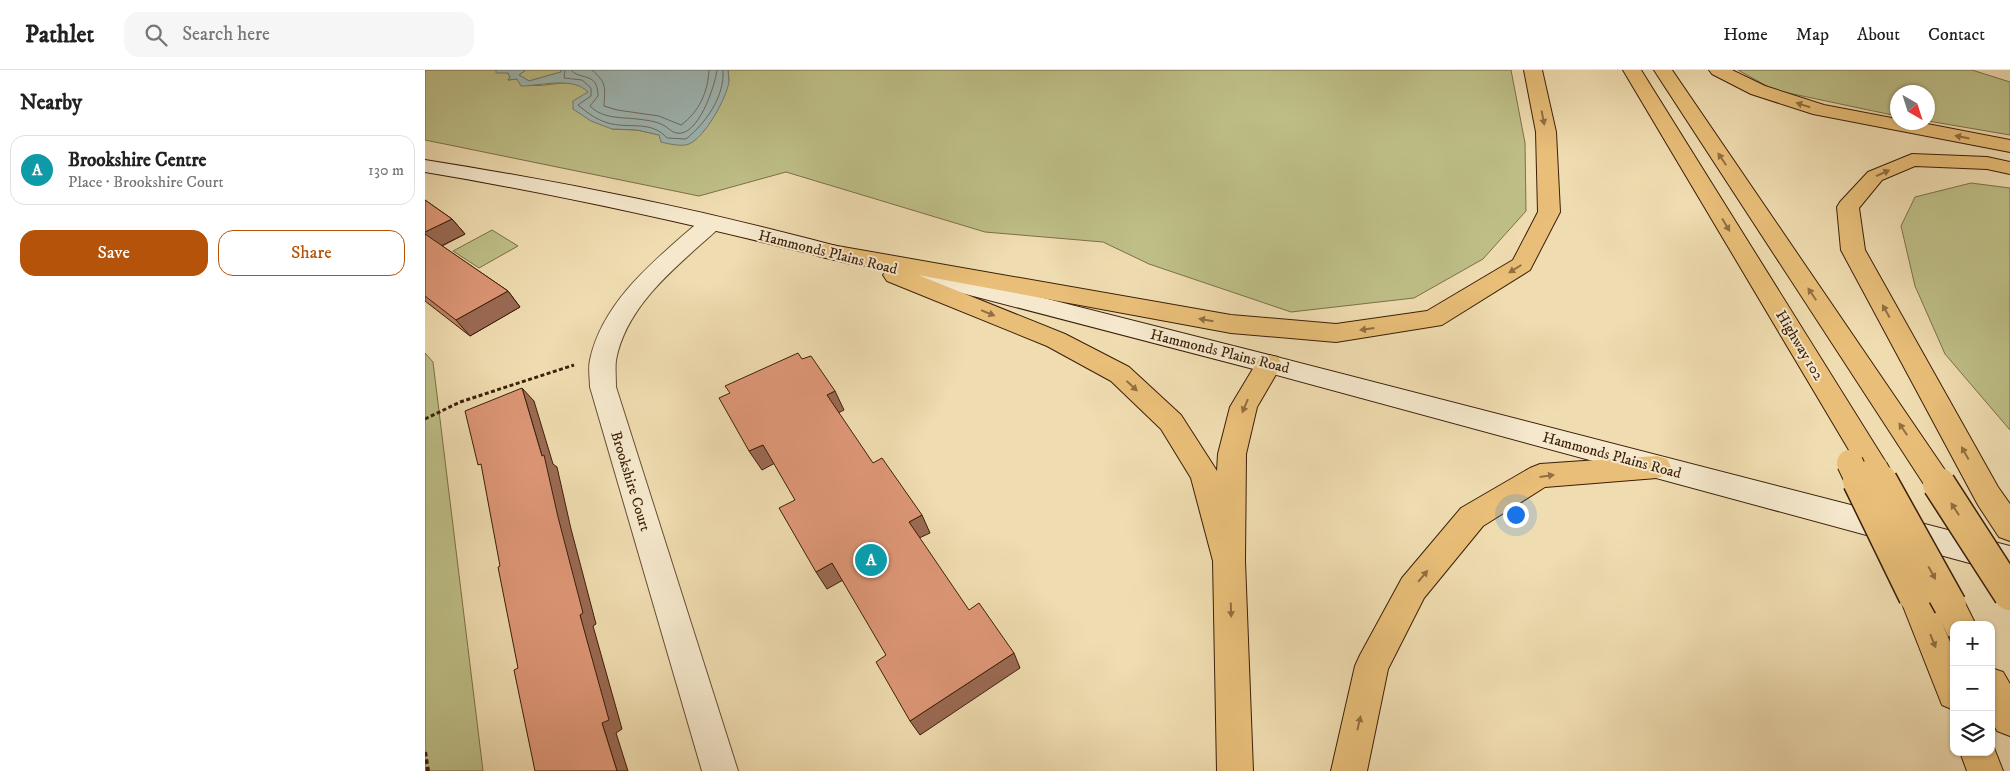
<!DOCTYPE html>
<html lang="en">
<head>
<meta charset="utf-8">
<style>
  :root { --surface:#fff; --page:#f6f6f6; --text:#222; --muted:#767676; --line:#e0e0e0; --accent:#b45309 }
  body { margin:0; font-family:"IM FELL DW Pica",serif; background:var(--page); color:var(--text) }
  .controls { position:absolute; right:15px; bottom:15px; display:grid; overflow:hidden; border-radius:10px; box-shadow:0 1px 4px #0004 }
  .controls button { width:45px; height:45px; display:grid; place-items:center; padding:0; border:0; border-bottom:1px solid var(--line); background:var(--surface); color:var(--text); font:25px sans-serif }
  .compass { position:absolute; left:1465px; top:15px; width:45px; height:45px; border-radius:50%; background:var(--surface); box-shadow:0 1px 4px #0004; rotate:141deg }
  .you { position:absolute; left:1090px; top:444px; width:18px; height:18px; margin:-12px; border:4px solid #fff; border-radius:50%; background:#1a73e8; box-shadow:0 0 0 8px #1a73e833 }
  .badge { display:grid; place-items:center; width:32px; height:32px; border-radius:50%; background:var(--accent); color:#fff; font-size:16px; font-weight:700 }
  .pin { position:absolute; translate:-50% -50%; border:2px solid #fff; box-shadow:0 1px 5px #0006 }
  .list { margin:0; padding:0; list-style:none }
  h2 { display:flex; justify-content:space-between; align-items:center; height:65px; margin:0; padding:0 20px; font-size:21px }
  h2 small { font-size:16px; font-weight:400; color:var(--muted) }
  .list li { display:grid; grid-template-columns:32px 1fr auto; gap:15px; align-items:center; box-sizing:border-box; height:70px; margin:0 10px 10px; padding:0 10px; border:1px solid var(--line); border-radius:15px }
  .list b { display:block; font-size:19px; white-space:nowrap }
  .list p { margin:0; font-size:16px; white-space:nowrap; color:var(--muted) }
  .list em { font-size:16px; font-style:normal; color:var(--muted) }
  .actions { display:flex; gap:10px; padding:15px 20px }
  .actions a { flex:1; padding:11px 0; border:1px solid var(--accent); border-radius:15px; text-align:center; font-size:18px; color:var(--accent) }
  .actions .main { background:var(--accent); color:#fff }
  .icon { flex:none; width:28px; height:28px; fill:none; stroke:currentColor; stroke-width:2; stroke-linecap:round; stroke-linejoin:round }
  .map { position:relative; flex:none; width:1585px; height:701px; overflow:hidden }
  header { display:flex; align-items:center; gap:30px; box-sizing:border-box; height:70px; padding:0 25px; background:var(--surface); border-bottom:1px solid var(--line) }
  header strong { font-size:24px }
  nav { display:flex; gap:28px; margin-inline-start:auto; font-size:18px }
  .search { width:350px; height:45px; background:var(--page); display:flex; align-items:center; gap:12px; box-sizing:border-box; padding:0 18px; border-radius:15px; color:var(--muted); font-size:19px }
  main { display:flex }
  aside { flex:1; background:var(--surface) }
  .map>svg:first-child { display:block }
</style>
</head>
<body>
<header>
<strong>Pathlet</strong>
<div class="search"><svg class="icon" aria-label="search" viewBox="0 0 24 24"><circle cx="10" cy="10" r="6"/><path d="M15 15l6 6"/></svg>Search here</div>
<nav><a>Home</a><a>Map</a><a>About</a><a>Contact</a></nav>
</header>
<main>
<aside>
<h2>Nearby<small></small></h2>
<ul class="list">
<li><span class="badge" style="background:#0f9aa8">A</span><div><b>Brookshire Centre</b><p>Place · Brookshire Court</p></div><em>130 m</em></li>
</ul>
<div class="actions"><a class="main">Save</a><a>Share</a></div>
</aside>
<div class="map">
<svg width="1585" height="701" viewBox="0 0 1585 701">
  <rect width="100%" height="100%" fill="#efdcb0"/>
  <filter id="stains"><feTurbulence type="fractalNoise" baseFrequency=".004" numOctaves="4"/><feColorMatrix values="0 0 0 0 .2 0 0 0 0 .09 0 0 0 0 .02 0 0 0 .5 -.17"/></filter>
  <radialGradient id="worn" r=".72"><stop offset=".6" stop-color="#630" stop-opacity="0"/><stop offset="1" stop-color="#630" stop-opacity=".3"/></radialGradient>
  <path fill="#bebf87" stroke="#7d6f48" d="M0,0H73L71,1L83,3L85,7L83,10L92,9C108,25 141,5 158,17C170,26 179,46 187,59L212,60L235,65L304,11L303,0H1086L1100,73L1101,141L1058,189L989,228L866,242L724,194L678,172L560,162L361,102L274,126L0,70Z
    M101,0H136V2L104,11L94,5Z
    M1313,0H1547L1585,12V65L1503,51L1502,22H1472V46L1349,20Z
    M1546,113L1585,118V360L1520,284L1490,216L1476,156L1490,127Z
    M67,160L93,176L54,198L28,181Z
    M0,283L8,292L58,701H0Z"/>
  <path fill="#9fb9b7" stroke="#777b71" d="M71,0H101L94,5L104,11L132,3L136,2V0H303C303,4 304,8 304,12C301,29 280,67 264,74C257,77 244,74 236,72L234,65L212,60L187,59L166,51L148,39V31L163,22C148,6 116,16 96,16L92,9L83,10L85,7L83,3H71Z"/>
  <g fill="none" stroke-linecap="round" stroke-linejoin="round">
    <path stroke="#6e6c60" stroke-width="1" d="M140,0L139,8L157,10L166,18V26L153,35C164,44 173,51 187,54C207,58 227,51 242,68L261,69C281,53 300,26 298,0
      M146,0C155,11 173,1 173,26L165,36C178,49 195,47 212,49C220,50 231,51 238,55C243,57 246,62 251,63C273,68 290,16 292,0
      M167,0C182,13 180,17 179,36L192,40L234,46L256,55C274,42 283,22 284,0"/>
    <defs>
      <path id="minor" d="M286,146L294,148L297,153L294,158C254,195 202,233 191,290C190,298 191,308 191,317L313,701H277L165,317C165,308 163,299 165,290C178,229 234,187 278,148Z"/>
      <path id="secondary" d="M0,90C146,113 291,143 434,182L438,187L434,192L426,194C285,158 144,126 0,102Z
        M468,190L844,285L1585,476V504L844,303L460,203L456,198L460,193Z"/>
      <path id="motorway" d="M1099,0H1117L1131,62L1135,142L1105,200L1017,255L911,272L806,263L493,205L640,264L704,297L756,345L792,401L793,384L805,337L835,287L844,285L853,287L857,294L832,337L821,384L820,491L828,701H792L788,491L766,408L736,359L686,311L622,276L462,211L458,205L462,200L401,188L393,186L389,181L393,176L401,174L806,245L911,254L1002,241L1088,190L1113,142L1111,62Z
        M1198,0H1216L1460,391L1464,399L1460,407L1450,411L1440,407Z
        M1229,0H1247L1524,406L1529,414L1524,422L1514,426L1504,422Z
        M1284,0H1307L1340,16L1399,35L1472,49V52H1492L1585,70V82L1388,44L1326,24L1287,4Z
        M1487,84L1562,87L1585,92V104L1562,99L1490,96L1457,110L1434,138L1440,180L1573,417L1585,434V471L1574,467L1553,435L1416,180L1412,137L1415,132L1443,102Z
        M1232,386L1242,389L1246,397L1242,405L1232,408L1120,417L1058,456L999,528L963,599L942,701H906L930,596L935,585L977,508L1036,438L1105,398L1115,394Z
        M1490,512L1501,516L1509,534L1514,525L1525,520L1536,525L1551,555H1529V568L1523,566L1517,553L1529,581V640L1517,635L1474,526L1479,516Z
        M1566,598L1578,602L1585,614V666L1572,661L1566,649Z
        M1566,670L1578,701H1542L1535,682H1566Z"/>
    </defs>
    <use href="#minor" stroke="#694e33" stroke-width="2"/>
    <use href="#secondary" stroke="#3c1f09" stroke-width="2"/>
    <use href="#motorway" stroke="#3c1f09" stroke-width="2"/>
    <path stroke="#3c1f09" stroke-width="3" stroke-dasharray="4 2.5" stroke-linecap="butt" d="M0,349L35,332L149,295"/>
    <path stroke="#3c1f09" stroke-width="4" stroke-dasharray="4.5 3" stroke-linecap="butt" d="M0,682L3,701"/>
    <use href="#minor" fill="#f5e8cc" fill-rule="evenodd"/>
    <use href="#secondary" fill="#f5e8cc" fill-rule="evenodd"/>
    <use href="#motorway" fill="#e8be78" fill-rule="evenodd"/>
    <defs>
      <path id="motorway-bridge-far1" d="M1425,393L1434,412
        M1450,399L1457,412"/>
      <path id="motorway-bridge" d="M1434,411L1490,526
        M1456,411L1525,535
        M1514,414L1585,524"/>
    </defs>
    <use href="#motorway-bridge-far1" stroke="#3c1f09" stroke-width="28" stroke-linecap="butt"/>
    <use href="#motorway-bridge" stroke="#3c1f09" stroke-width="35" stroke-linecap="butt"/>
    <use href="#motorway-bridge-far1" stroke="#e8be78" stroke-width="26"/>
    <use href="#motorway-bridge" stroke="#e8be78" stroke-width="32"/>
  </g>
  <path fill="#bf8266" stroke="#3c1f09" d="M0,130L27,149L40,164L17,176L83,221L95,237L45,266L0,231Z"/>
  <path fill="#9b6a53" stroke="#3c1f09" d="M27,149L40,164L12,178L0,164V162Z
    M83,221L95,237L45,266L31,250Z
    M97,318L109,331L128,394L132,397L146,459L171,554L168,556L197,659L191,663L203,701H192L177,653L155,545L117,386Z
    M410,321L419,340L411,344L402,325Z
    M338,375L350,393L337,400L324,381Z
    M497,445L505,463L492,469L484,452Z
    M407,493L418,510L402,519L391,502Z
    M589,583L595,598L495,665L485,651Z"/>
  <path fill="#de9777" stroke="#3c1f09" d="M0,130L27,149L0,162Z
    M0,164L83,221L31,250L0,226Z
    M373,283L377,289L386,286L410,321L402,325L448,393L457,388L497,445L484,452L544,540L554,533L589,583L485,651L451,592L461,585L407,493L391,502L354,438L370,430L338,375L324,381L294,328L305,323L300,316Z
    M97,318L117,386L119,385L133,447L158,543L155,545L184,650L177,653L192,701H110L89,600L93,598L73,497L75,496L56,394L53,395L40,341Z"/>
  <defs><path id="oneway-solid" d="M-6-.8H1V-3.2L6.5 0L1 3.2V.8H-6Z" transform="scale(1.25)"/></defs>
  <g fill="#926e40">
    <use href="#oneway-solid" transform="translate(1378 35) rotate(-163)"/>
    <use href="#oneway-solid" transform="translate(1118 48) rotate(79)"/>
    <use href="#oneway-solid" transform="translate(1537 67) rotate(-169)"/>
    <use href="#oneway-solid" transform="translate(1297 89) rotate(-124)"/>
    <use href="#oneway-solid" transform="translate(1458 103) rotate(-24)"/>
    <use href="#oneway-solid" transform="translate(1301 155) rotate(59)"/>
    <use href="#oneway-solid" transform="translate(1090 199) rotate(148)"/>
    <use href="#oneway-solid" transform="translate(1387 224) rotate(-124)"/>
    <use href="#oneway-solid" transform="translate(1461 241) rotate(-119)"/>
    <use href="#oneway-solid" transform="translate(563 243) rotate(22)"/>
    <use href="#oneway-solid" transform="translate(781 250) rotate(-170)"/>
    <use href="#oneway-solid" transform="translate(942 259) rotate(172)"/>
    <use href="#oneway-solid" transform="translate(707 316) rotate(43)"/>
    <use href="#oneway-solid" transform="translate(820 336) rotate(113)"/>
    <use href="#oneway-solid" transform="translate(1478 359) rotate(-124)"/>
    <use href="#oneway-solid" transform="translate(1540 383) rotate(-119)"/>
    <use href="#oneway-solid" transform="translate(1122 406) rotate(-8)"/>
    <use href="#oneway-solid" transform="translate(1530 439) rotate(-123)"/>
    <use href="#oneway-solid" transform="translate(1507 503) rotate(61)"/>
    <use href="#oneway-solid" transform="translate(998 506) rotate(-50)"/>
    <use href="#oneway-solid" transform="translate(806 540) rotate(88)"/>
    <use href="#oneway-solid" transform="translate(1508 571) rotate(68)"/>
    <use href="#oneway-solid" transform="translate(934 653) rotate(-77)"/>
  </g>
  <g text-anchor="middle" stroke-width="4" stroke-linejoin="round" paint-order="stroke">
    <g font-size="15" fill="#3c1f09" stroke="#f5e8cc">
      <text transform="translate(403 182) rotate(14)" y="5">Hammonds Plains Road</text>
      <text transform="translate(1375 275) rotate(59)" y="5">Highway 102</text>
      <text transform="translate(795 281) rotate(14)" y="5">Hammonds Plains Road</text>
      <text transform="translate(1187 385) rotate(15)" y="5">Hammonds Plains Road</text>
      <text transform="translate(206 411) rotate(73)" y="5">Brookshire Court</text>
    </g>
  </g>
  <rect width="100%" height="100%" filter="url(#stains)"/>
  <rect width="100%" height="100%" fill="url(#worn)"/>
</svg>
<div class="controls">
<button>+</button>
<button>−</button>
<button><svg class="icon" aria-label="layers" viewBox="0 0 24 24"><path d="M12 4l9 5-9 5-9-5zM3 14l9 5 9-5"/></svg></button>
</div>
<svg class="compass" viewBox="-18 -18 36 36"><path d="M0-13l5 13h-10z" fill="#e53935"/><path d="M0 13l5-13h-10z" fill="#767676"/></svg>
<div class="you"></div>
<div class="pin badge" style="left:446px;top:490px;background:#0f9aa8">A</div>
</div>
</main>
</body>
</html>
